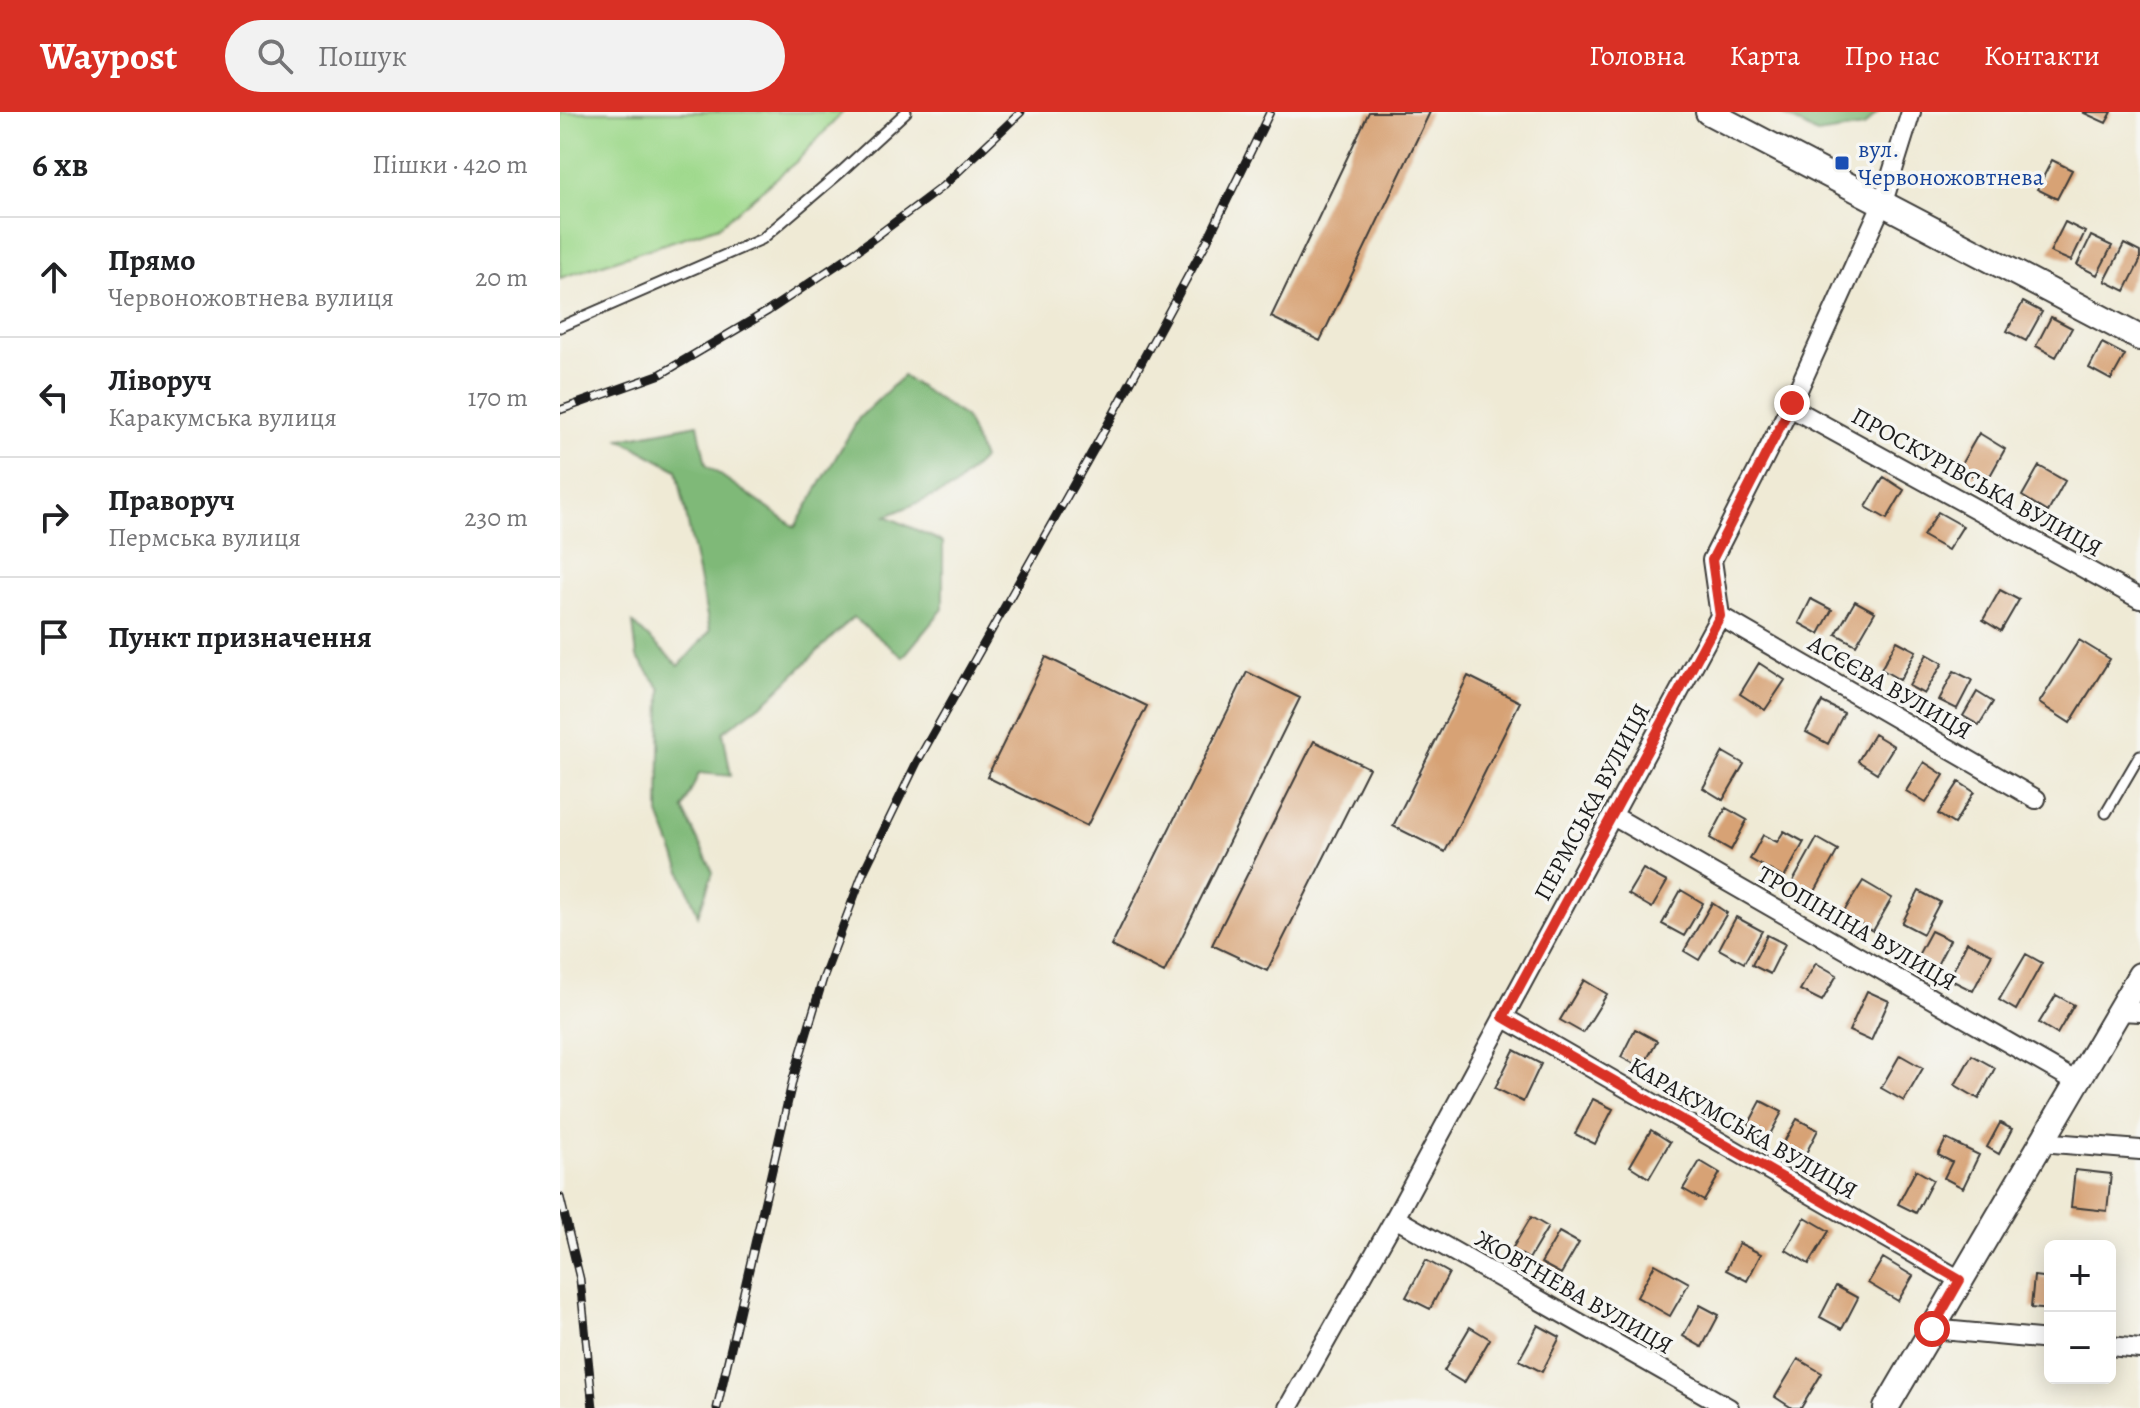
<!DOCTYPE html>
<html lang="uk">
<head>
<meta charset="utf-8">
<style>
  :root { --surface:#fff; --page:#f2f2f2; --text:#202124; --muted:#757577; --line:#e0e0e0; --accent:#d93025 }
  body { margin:0; font-family:Alegreya,serif; background:var(--page); color:var(--text) }
  .controls { position:absolute; right:24px; bottom:24px; display:grid; overflow:hidden; border-radius:12px; box-shadow:0 4px 20px #0003 }
  .controls button { width:72px; height:72px; display:grid; place-items:center; padding:0; border:0; border-bottom:2px solid var(--line); background:var(--surface); color:var(--text); font:40px sans-serif }
  .stop { position:absolute; width:24px; height:24px; margin:-18px; border:6px solid #d93025; border-radius:50%; background:#fff }
  .stop.end { background:#d93025; border-color:#fff; box-shadow:0 2px 8px #0008 }
  .list { margin:0; padding:0; list-style:none }
  h2 { display:flex; justify-content:space-between; align-items:center; height:104px; margin:0; padding:0 32px; font-size:34px }
  h2 small { font-size:26px; font-weight:400; color:var(--muted) }
  .list li { display:grid; grid-template-columns:52px 1fr auto; gap:24px; align-items:center; box-sizing:border-box; height:120px; padding:0 32px; border-top:2px solid var(--line) }
  .list b { display:block; font-size:30px; white-space:nowrap }
  .list p { margin:0; font-size:26px; white-space:nowrap; color:var(--muted) }
  .list em { font-size:26px; font-style:normal; color:var(--muted) }
  .icon { flex:none; width:44px; height:44px; fill:none; stroke:currentColor; stroke-width:2; stroke-linecap:round; stroke-linejoin:round }
  .map { position:relative; flex:none; width:1580px; height:1296px; overflow:hidden }
  header { display:flex; align-items:center; gap:48px; box-sizing:border-box; height:112px; padding:0 40px; background:var(--accent); color:#fff }
  header strong { font-size:38px }
  nav { display:flex; gap:44px; margin-inline-start:auto; font-size:28px }
  .search { width:560px; height:72px; background:var(--page); display:flex; align-items:center; gap:20px; box-sizing:border-box; padding:0 28px; border-radius:44px; color:var(--muted); font-size:30px }
  main { display:flex }
  aside { flex:1; background:var(--surface) }
  .map>svg:first-child { display:block }
</style>
</head>
<body>
<header>
<strong>Waypost</strong>
<div class="search"><svg class="icon" aria-label="search" viewBox="0 0 24 24"><circle cx="10" cy="10" r="6"/><path d="M15 15l6 6"/></svg>Пошук</div>
<nav><a>Головна</a><a>Карта</a><a>Про нас</a><a>Контакти</a></nav>
</header>
<main>
<aside>
<h2>6 хв<small>Пішки · 420 m</small></h2>
<ul class="list">
<li><svg class="icon" aria-label="ahead" viewBox="0 0 24 24"><path d="M12 20V5M6 11l6-6 6 6"/></svg><div><b>Прямо</b><p>Червоножовтнева вулиця</p></div><em>20 m</em></li>
<li><svg class="icon" aria-label="left" viewBox="0 0 24 24"><path d="M17 20v-9H6M10 6l-5 5 5 5"/></svg><div><b>Ліворуч</b><p>Каракумська вулиця</p></div><em>170 m</em></li>
<li><svg class="icon" aria-label="right" viewBox="0 0 24 24"><path d="M7 20v-9h11M14 6l5 5-5 5"/></svg><div><b>Праворуч</b><p>Пермська вулиця</p></div><em>230 m</em></li>
<li><svg class="icon" aria-label="arrive" viewBox="0 0 24 24"><path d="M6 21V4h12l-3 4 3 4H6"/></svg><div><b>Пункт призначення</b></div></li>
</ul>
</aside>
<div class="map">
<svg width="1580" height="1296" viewBox="0 0 1580 1296">
  <rect width="100%" height="100%" fill="#f6f6f2"/>
  <filter id="ink" filterUnits="userSpaceOnUse"><feTurbulence type="fractalNoise" baseFrequency=".0125" numOctaves="2"/><feDisplacementMap in="SourceGraphic" scale="16" xChannelSelector="R" yChannelSelector="G"/><feConvolveMatrix kernelMatrix="1 2 1 2 8 2 1 2 1" color-interpolation-filters="sRGB"/></filter>
  <filter id="wash" filterUnits="userSpaceOnUse"><feTurbulence type="fractalNoise" baseFrequency=".006" numOctaves="4" result="noise"/><feDisplacementMap in="SourceGraphic" scale="32" xChannelSelector="R" yChannelSelector="G"/><feGaussianBlur stdDeviation="1.8" result="paint"/><feColorMatrix in="noise" values="0 0 0 0 0 0 0 0 0 0 0 0 0 0 0 0 0 1.4 0 .05"/><feComposite in="paint" operator="in"/></filter>
  <g filter="url(#wash)">
    <rect width="100%" height="100%" fill="#efead5"/>
    <path fill="#9fd98c" stroke="#5e7a54" stroke-width="2" d="M0,0H283L237,49L159,114L0,166Z"/>
    <path fill="#7fb978" stroke="#4e6a4a" stroke-width="2" d="M1218,0H1318L1304,15L1257,22Z
      M343,264L405,305L423,347L393,376L326,404L383,430V497L343,545L293,505L212,584L163,620L171,664L139,661L123,697L153,760L138,803L99,702L101,577L77,545L73,511L119,554L150,519L117,358L60,327L138,312L146,353L235,415L299,306Z"/>
    <g id="blocks">
      <path fill="#d7a274" d="M809,0H870L760,229L711,205Z
        M1522,0H1552L1546,11Z
        M1492,48L1512,58L1497,87L1477,77Z
        M1505,110L1525,120L1511,149L1490,140Z
        M1531,124L1552,134L1537,163L1517,153Z
        M1564,132L1580,140V149L1565,179L1545,169Z
        M1463,190L1482,200L1466,229L1447,219Z
        M1491,205L1512,216L1496,245L1476,234Z
        M1542,231L1565,243L1551,268L1529,256Z
        M1419,321L1445,337L1426,371L1399,356Z
        M1479,354L1505,369L1488,400L1462,384Z
        M1324,365L1344,378L1327,407L1306,395Z
        M1378,400L1403,414L1388,438L1363,424Z
        M1440,478L1459,488L1441,519L1423,508Z
        M1251,487L1272,498L1259,522L1239,511Z
        M1295,489L1315,500L1296,533L1276,522Z
        M1519,528L1550,547L1510,611L1479,591Z
        M1337,529L1356,539L1340,568L1321,557Z
        M1367,542L1383,551L1364,582L1349,574Z
        M486,545L587,594L527,714L427,665Z
        M1199,551L1225,568L1205,598L1180,582Z
        M1394,559L1412,568L1397,597L1379,588Z
        M687,560L740,586L604,861L551,834Z
        M908,564L960,590L885,740L833,714Z
        M1417,580L1433,590L1419,613L1403,604Z
        M1262,590L1284,601L1268,632L1246,620Z
        M1314,622L1334,634L1317,661L1298,649Z
        M754,629L809,656L707,859L652,833Z
        M1163,640L1184,652L1163,688L1143,676Z
        M1364,650L1384,663L1366,691L1346,679Z
        M1399,670L1414,680L1394,712L1378,702Z
        M1166,696L1187,708L1171,738L1150,726Z
        M1224,719L1244,730L1224,766L1190,747L1203,723L1217,730Z
        M1257,726L1278,738L1253,783L1232,771Z
        M1083,757L1107,770L1092,796L1068,782Z
        M1303,769L1332,786L1313,819L1283,801Z
        M1121,778L1143,791L1124,824L1102,812Z
        M1359,779L1380,790L1363,822L1342,811Z
        M1152,791L1167,801L1139,848L1124,839Z
        M1176,805L1202,819L1184,851L1159,837Z
        M1371,819L1390,828L1376,855L1357,845Z
        M1207,823L1225,832L1210,862L1192,853Z
        M1407,830L1432,842L1413,879L1389,867Z
        M1466,842L1482,851L1456,898L1439,888Z
        M1256,851L1277,863L1262,889L1240,878Z
        M1024,868L1047,882L1023,921L1000,908Z
        M1307,879L1329,889L1311,929L1289,919Z
        M1496,883L1514,893L1497,922L1479,911Z
        M1075,917L1097,929L1082,956L1061,945Z
        M954,938L981,952L963,990L935,976Z
        M1340,943L1363,956L1344,989L1321,976Z
        M1412,943L1435,956L1419,987L1395,973Z
        M1033,987L1053,997L1035,1032L1015,1022Z
        M1201,989L1222,1000L1207,1028L1186,1017Z
        M1237,1007L1258,1018L1243,1047L1221,1035Z
        M1440,1011L1452,1017L1439,1042L1427,1035Z
        M1091,1018L1110,1030L1089,1066L1070,1054Z
        M1386,1027L1419,1043L1403,1076L1384,1066L1392,1050L1378,1043Z
        M1140,1049L1160,1061L1144,1089L1123,1077Z
        M1356,1058L1373,1068L1356,1101L1338,1092Z
        M1515,1058L1551,1062L1547,1099L1511,1095Z
        M971,1105L988,1115L969,1147L952,1137Z
        M1245,1105L1269,1119L1249,1152L1226,1138Z
        M999,1120L1019,1131L1001,1162L981,1151Z
        M1179,1131L1201,1142L1187,1169L1166,1158Z
        M1323,1146L1353,1164L1338,1189L1308,1171Z
        M866,1148L889,1161L870,1197L846,1185Z
        M1095,1152L1129,1171L1110,1204L1077,1185Z
        M1474,1164L1490,1166V1198L1471,1196Z
        M1276,1174L1298,1186L1282,1217L1260,1205Z
        M1140,1193L1159,1203L1142,1235L1123,1224Z
        M978,1213L1000,1225L982,1260L959,1248Z
        M910,1215L930,1227L904,1271L884,1259Z
        M1238,1247L1262,1261L1241,1296H1232L1215,1285Z"/>
    </g>
  </g>
  <g filter="url(#ink)">
    <use href="#blocks" fill-opacity="0" stroke="#3c3b38" stroke-width="2"/>
    <g fill="none" stroke-linecap="round" stroke-linejoin="round">
      <defs>
        <path id="lane" d="M0,215L202,127L282,59L346,0
          M1546,701L1580,643"/>
        <path id="street" d="M1230,295L1580,487
          M1160,504L1476,687
          M1053,704L1517,970
          M1559,899L1580,900
          M943,905L1400,1168
          M1481,1030L1580,1038
          M835,1106L1169,1296
          M1372,1217L1490,1228
          M1550,1234L1580,1237
          M728,1296L835,1106L1160,504L1152,448L1232,291L1323,90L1351,0"/>
        <path id="secondary" d="M1148,0L1580,226
          M1326,1296L1580,863"/>
      </defs>
      <use href="#lane" stroke="#3c3b38" stroke-width="13"/>
      <use href="#street" stroke="#3c3b38" stroke-width="22"/>
      <use href="#secondary" stroke="#3c3b38" stroke-width="28"/>
      <use href="#lane" stroke="#fff" stroke-width="9"/>
      <use href="#street" stroke="#fff" stroke-width="18"/>
      <use href="#secondary" stroke="#fff" stroke-width="24"/>
      <defs>
        <path id="rail" d="M0,298L101,262L208,199L290,144L383,74L461,0
          M0,1085L20,1167L33,1296
          M157,1296L233,967L263,867L303,761L357,650L548,312L647,129L710,0"/>
      </defs>
      <use href="#rail" stroke="#1c1c1c" stroke-width="9"/>
      <use href="#rail" stroke="#f6f6f2" stroke-width="6" stroke-dasharray="18" stroke-linecap="butt"/>
    </g>
  </g>
  <g fill="none" stroke-linecap="round" stroke-linejoin="round" filter="url(#ink)">
    <path stroke="#d93025" stroke-width="10" d="M1232,291L1152,448L1160,504L943,905L1400,1168L1372,1217"/>
  </g>
  <rect fill="#1a4fb4" stroke="#f6f6f2" stroke-width="3" x="1274" y="43" width="16" height="16" rx="4"/>
  <g text-anchor="middle" stroke-width="7" stroke-linejoin="round" paint-order="stroke">
    <g font-size="24" fill="#164399" stroke="#f6f6f2" text-anchor="start">
      <text x="1298" y="45">вул.<tspan x="1298" dy="28">Червоножовтнева</tspan></text>
    </g>
    <g font-size="24" fill="#1c1c1c" stroke="#f6f6f2">
      <text transform="translate(1417 370) rotate(29)" y="8">ПРОСКУРІВСЬКА ВУЛИЦЯ</text>
      <text transform="translate(1330 575) rotate(30)" y="8">АСЄЄВА ВУЛИЦЯ</text>
      <text transform="translate(1032 690) rotate(-62)" y="8">ПЕРМСЬКА ВУЛИЦЯ</text>
      <text transform="translate(1297 816) rotate(30)" y="8">ТРОПІНІНА ВУЛИЦЯ</text>
      <text transform="translate(1183 1016) rotate(30)" y="8">КАРАКУМСЬКА ВУЛИЦЯ</text>
      <text transform="translate(1014 1180) rotate(30)" y="8">ЖОВТНЕВА ВУЛИЦЯ</text>
    </g>
  </g>
</svg>
<div class="controls">
<button>+</button>
<button>−</button>
</div>
<div class="stop" style="left:1372px;top:1217px"></div>
<div class="stop end" style="left:1232px;top:291px"></div>
</div>
</main>
</body>
</html>
